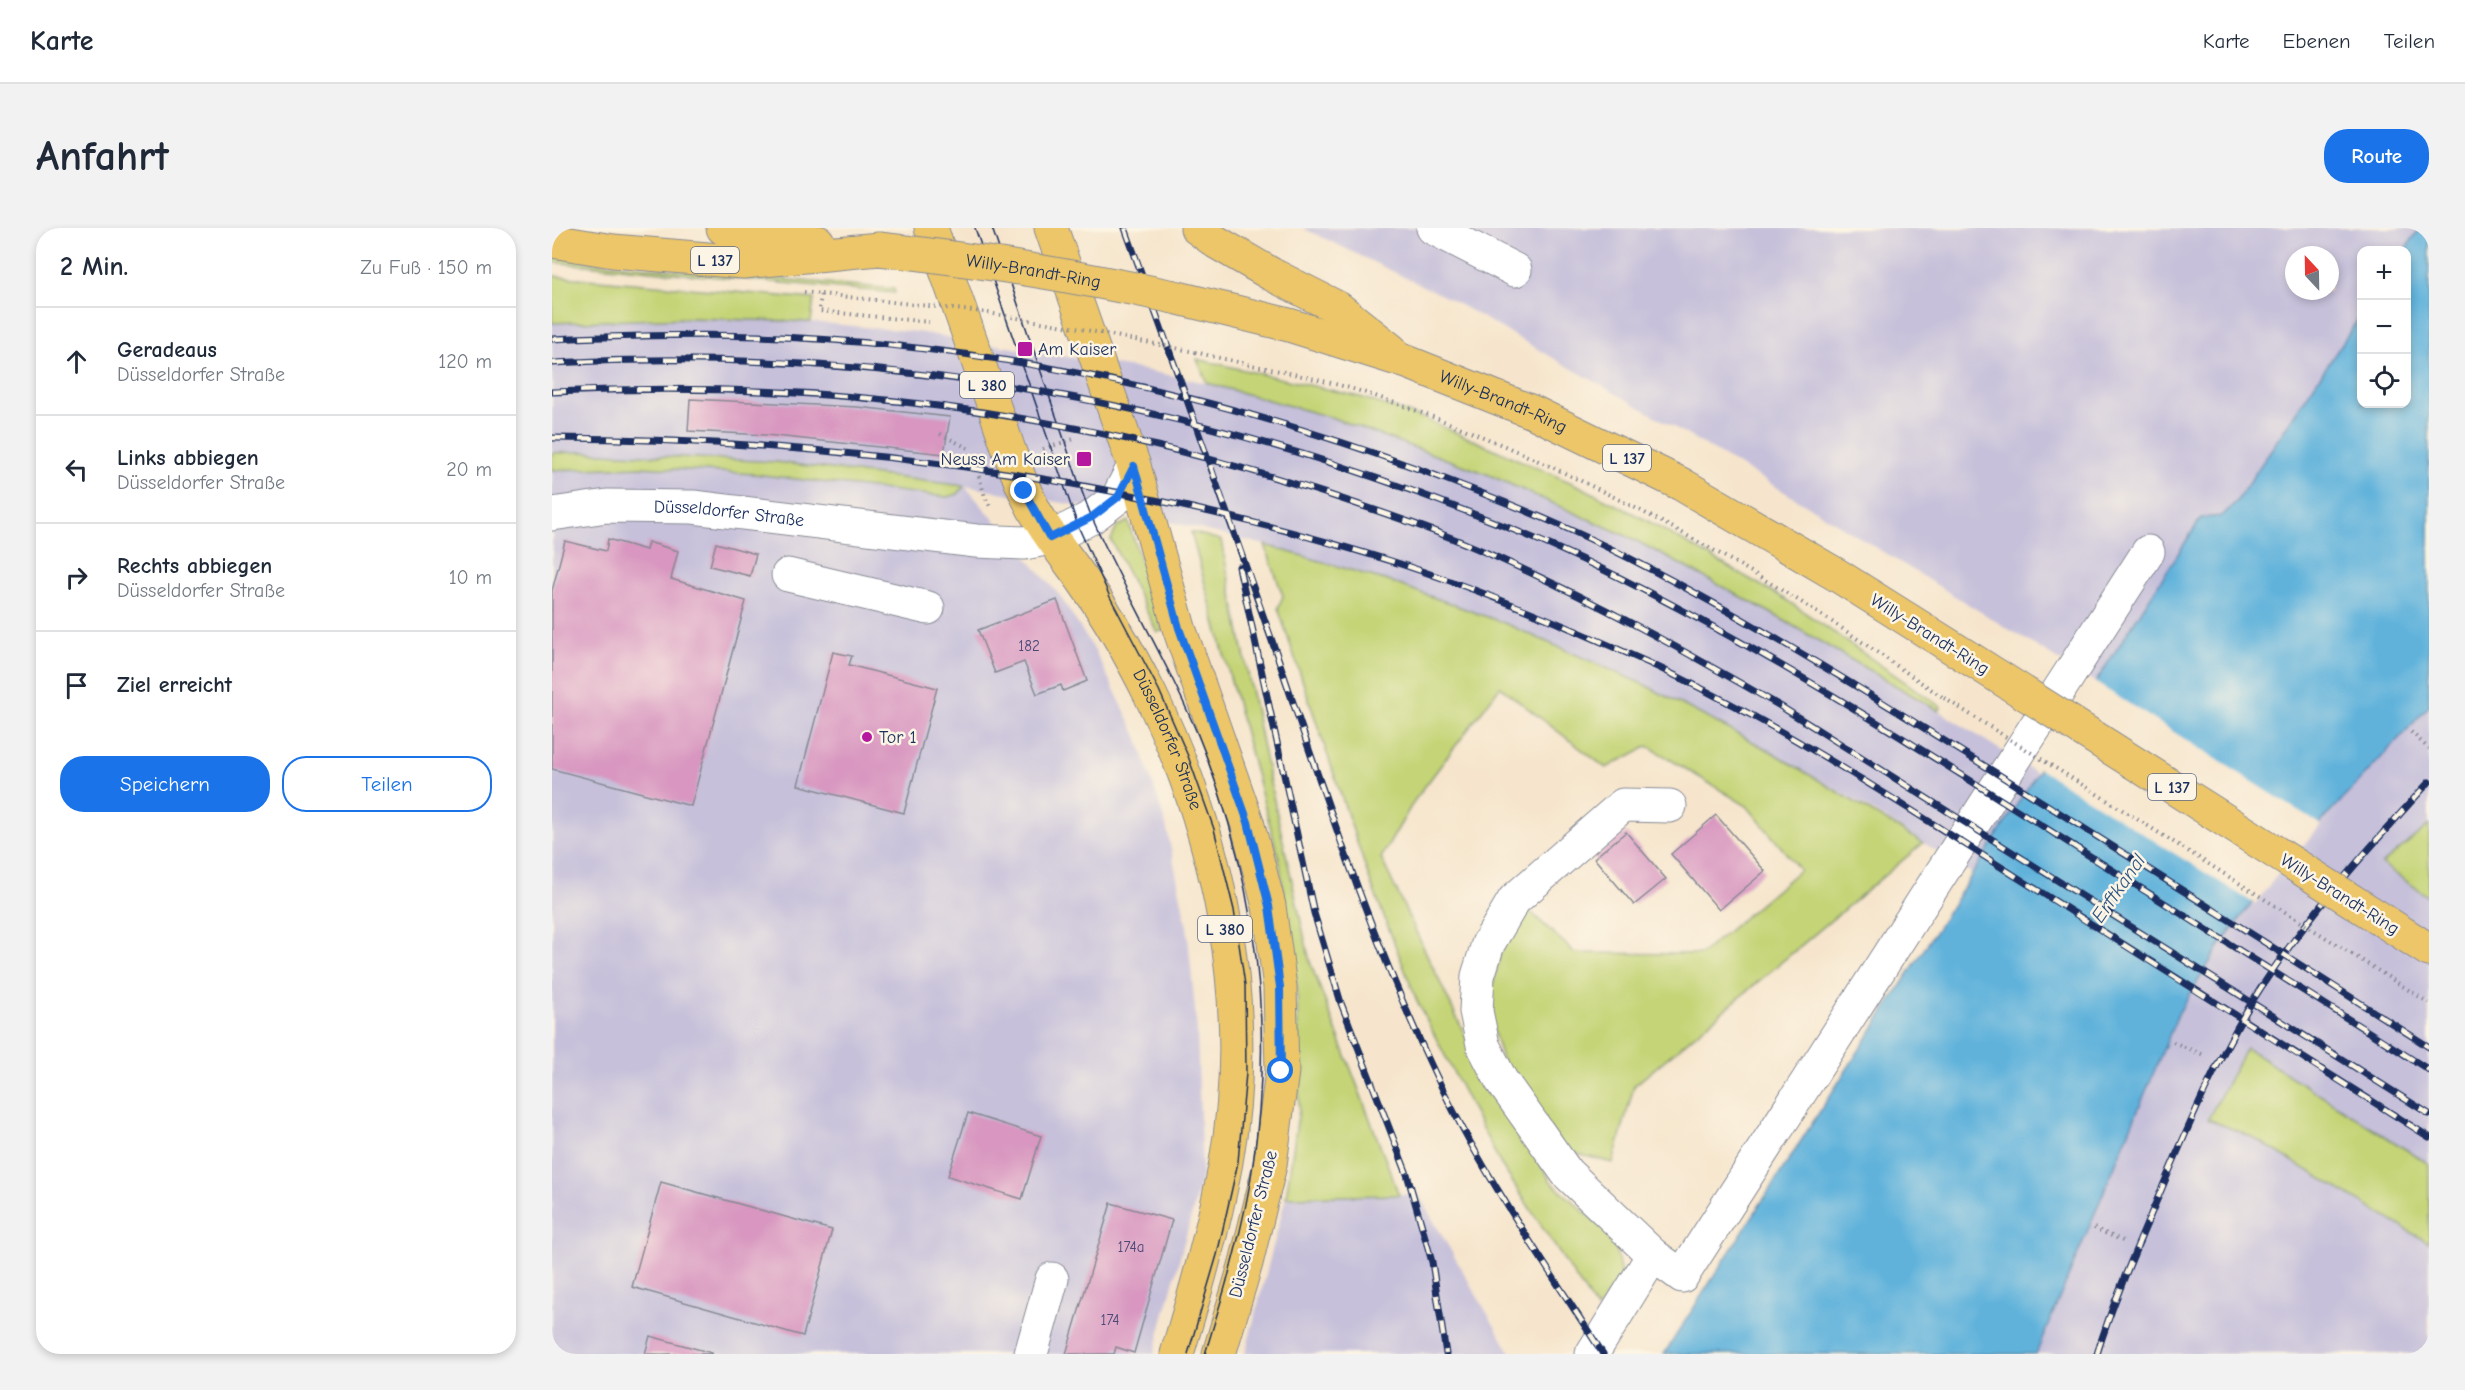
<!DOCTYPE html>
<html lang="de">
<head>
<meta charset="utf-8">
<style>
  :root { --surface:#fff; --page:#f2f2f3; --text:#1f2937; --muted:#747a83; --line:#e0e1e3; --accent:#1a73e8 }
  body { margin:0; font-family:"Comic Neue",sans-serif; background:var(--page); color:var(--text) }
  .controls { position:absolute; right:18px; top:18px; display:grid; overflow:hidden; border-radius:12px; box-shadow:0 3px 9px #0003 }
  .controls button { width:54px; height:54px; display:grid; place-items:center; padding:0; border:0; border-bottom:2px solid var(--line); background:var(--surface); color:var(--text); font:30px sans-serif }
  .compass { position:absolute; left:1733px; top:18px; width:54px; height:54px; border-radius:50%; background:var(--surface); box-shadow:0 3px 9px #0003; rotate:338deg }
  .stop { position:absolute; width:18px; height:18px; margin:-14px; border:4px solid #1a73e8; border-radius:50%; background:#fff }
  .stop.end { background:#1a73e8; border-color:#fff; box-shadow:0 2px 6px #0008 }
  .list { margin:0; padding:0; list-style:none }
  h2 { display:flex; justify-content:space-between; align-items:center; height:78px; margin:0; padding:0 24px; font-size:26px }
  h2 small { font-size:20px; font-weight:400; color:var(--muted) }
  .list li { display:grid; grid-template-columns:39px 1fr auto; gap:18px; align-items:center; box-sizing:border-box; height:108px; padding:0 24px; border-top:2px solid var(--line) }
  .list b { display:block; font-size:22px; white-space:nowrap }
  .list p { margin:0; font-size:20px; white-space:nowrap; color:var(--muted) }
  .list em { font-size:20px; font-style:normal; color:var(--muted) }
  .actions { display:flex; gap:12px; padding:18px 24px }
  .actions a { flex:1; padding:14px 0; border:2px solid var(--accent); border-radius:24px; text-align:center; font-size:21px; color:var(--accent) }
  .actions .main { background:var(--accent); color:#fff }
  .icon { flex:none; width:33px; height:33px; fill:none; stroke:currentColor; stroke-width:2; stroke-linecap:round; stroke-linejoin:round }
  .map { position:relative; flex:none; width:1877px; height:1126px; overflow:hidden; border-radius:24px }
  header { display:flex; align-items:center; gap:36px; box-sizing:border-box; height:84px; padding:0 30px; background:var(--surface); border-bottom:2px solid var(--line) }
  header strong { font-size:28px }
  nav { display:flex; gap:33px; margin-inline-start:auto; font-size:21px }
  .intro { display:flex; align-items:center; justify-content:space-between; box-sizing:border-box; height:144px; padding:0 36px }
  h1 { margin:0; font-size:42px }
  .button { padding:15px 27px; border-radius:24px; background:var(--accent); color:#fff; font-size:21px; font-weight:700 }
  main { display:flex; gap:36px; padding:0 36px }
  aside { flex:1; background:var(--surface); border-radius:24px; box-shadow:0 3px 9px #0003 }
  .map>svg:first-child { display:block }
</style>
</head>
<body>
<header>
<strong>Karte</strong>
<nav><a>Karte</a><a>Ebenen</a><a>Teilen</a></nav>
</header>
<div class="intro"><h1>Anfahrt</h1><a class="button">Route</a></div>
<main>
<aside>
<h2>2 Min.<small>Zu Fuß · 150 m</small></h2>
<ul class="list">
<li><svg class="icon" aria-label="ahead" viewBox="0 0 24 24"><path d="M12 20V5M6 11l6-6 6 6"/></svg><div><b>Geradeaus</b><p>Düsseldorfer Straße</p></div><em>120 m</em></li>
<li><svg class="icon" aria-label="left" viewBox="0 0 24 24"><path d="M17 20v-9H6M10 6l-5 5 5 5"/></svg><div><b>Links abbiegen</b><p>Düsseldorfer Straße</p></div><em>20 m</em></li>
<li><svg class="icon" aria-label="right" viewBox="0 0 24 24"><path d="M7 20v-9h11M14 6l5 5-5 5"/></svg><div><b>Rechts abbiegen</b><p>Düsseldorfer Straße</p></div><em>10 m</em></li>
<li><svg class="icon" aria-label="arrive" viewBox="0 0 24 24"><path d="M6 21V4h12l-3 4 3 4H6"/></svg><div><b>Ziel erreicht</b></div></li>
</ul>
<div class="actions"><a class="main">Speichern</a><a>Teilen</a></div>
</aside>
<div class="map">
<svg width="1877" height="1126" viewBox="0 0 1877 1126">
  <rect width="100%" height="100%" fill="#fcf5e5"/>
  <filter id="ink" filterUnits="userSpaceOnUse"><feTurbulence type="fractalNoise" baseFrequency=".0167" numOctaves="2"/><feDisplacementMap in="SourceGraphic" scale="12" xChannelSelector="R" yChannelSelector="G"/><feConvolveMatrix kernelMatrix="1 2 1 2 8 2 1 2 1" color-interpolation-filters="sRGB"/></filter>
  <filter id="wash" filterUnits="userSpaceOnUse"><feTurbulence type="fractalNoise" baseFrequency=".008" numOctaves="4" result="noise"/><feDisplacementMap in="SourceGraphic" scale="24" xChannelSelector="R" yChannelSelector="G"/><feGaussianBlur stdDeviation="1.35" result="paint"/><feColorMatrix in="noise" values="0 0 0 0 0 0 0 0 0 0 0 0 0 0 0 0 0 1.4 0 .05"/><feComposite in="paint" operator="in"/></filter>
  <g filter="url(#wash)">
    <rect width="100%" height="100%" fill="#f6e5cc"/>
    <path fill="#c6c0da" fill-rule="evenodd" d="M751,0H1868L1853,22H1810L1809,87L1684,274L1670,288L1649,290L1544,455L1258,279L1103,188L898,71ZM1742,27H1778V63H1742Z
      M136,90L259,94L365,104L582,140L655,155L781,190L935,246L1081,311L1219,385L1387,483L1696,679L1723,644L1776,585L1877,478V1126H1484L1630,779L1323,584L1218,523L1091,456L952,395L836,353L713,317L615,293L413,258L508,368L543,423L585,508L614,597L635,698L645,803L650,948L602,1126H0V242L89,239L202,246L395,269L224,234L0,225V95Z
      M866,966L959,1126H693L734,969Z"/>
    <path fill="#c4d476" stroke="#70826a" stroke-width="1.5" d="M0,27L37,34L342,61L343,65L0,34Z
      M0,48L262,71L259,94L136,90L0,95Z
      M645,131L808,169L868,189L1027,258L1092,291L1233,371L1389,479L1387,483L1219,385L1081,311L935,246L781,190L655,155Z
      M30,224L224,234L412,258L406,266L395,269L202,246L89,239L0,242V225Z
      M576,293L611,403L605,404L559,312L565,299Z
      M639,304L669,312L717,550L758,734L847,967L734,969L747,881L745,759L727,631Z
      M713,317L836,353L952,395L1091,456L1218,523L1371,615L1082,858L1061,935L1014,923L952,838L935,781L949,722L974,680L1023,725L1149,726L1248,642L1195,578L1096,518L1054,540L948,459L862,573L829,630L934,851L1000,955L1062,1010L1069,1048L1045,1082L948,935L865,773L817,650L726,380L731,368Z
      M1877,597V669L1830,636Z
      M1694,820L1877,936V1015L1700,909L1656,891Z"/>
    <path fill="#60b2db" stroke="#3e709c" stroke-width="1.5" d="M1868,0H1877V478L1723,644L1667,719L1627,784L1484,1126H1112L1649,290L1670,288L1684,274L1809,87L1810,176H1854L1853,22Z"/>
    <path fill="#f6e5cc" d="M1541,453L1769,597L1726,646L1703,676L1486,540Z"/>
    <g id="blocks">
      <path fill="#d896c0" d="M138,171L305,179L398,189L392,226L214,207L136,203Z
        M56,311L94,322L96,314L126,323L119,351L194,373L139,578L0,541V363L13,313L54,323Z
        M164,315L204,326L198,348L158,338Z
        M505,372L535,453L511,463L509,457L485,466L472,434L443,445L426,402Z
        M281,424L300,428L297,437L385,460L352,585L246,557Z
        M1164,587L1213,643L1167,682L1119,626Z
        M1074,604L1114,651L1082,677L1042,630Z
        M416,885L489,908L470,971L396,948Z
        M109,954L280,1002L251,1108L80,1059Z
        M559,975L620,992L582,1125L564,1119L562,1126H514Z
        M98,1108L160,1125V1126H93Z"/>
    </g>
  </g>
  <g filter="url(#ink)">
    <use href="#blocks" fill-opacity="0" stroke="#888a95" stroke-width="1.5"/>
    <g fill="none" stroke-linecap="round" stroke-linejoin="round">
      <defs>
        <g id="minor">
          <path d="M881,0L963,42"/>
          <path id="s1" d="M0,286L55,278L141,279L424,313L472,315L499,310L540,289L566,269L582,238"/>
          <path d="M236,347L376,380"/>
          <path d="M1118,578L1071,577L962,672L936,716L926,748L924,783L931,817L949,852L1015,945L1101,1027L1130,1048L1596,324"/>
          <path d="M479,1126L500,1051"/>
          <path d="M1040,1126L1101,1027"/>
        </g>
        <g id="major">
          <path d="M171,0L266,14"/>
          <path id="s2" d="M379,0C399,57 419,114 439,170C450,200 459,232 472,261C487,297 512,325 534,357C558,391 579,428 598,466C668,609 702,776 674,934C662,999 644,1062 625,1126"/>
          <path d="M499,0L582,238L627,400L695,594L717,678L728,759L730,843L718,937L694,1035L667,1126"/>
          <path d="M645,0L664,14L719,46L786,80L839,122"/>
          <path d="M0,13L61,23L191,34L327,21"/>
          <path id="s3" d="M622,69L737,97L855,134L983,185L1129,256L1285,347L1417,430"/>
          <path d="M1824,688L1877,722"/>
        </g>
      </defs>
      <use href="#minor" stroke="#888a95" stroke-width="35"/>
      <use href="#major" stroke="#888a95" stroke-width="35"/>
      <path stroke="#888a95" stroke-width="4" stroke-dasharray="1.5 4.5" stroke-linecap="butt" d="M252,64L269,66L267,83L377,94
        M643,124C698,138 756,147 811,164C962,214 1105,286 1241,369C1292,400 1341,436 1392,470
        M388,206L420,222
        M491,221L525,210
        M427,248L433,269L439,280
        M1859,504L1877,521
        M1800,726L1877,775
        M1621,814L1652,827
        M1542,1000L1573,1014"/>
      <use href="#minor" stroke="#fff" stroke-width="33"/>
      <use href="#major" stroke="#ecc669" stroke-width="33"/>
      <path stroke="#1b2f5e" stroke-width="1.5" d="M423,0L526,298L558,369L607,462L636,528L662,601L682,682L693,757L694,845L686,934L665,1027L636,1126
        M440,0C461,62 482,124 503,185C516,221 526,257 541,292C576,370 621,443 652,522C703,655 722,794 701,936C692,1000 672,1064 653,1126"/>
      <defs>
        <path id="rail" d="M573,0C625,143 676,286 726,430C776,577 823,723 891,862C936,955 996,1040 1051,1126
          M0,111C69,108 137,106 206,108C432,116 657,164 869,242C933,266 998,291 1059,321C1201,392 1334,476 1468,560C1605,646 1741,732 1877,819
          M0,135C296,119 591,163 869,266C930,289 991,312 1050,341C1207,418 1355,512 1503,606C1627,685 1753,763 1877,842
          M0,164C266,151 518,182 772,265C829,284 887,303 942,328C1041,372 1135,424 1228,478L1877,886
          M0,210C283,212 569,249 839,333C928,361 1013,397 1097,435C1224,494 1342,571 1460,646C1599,734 1738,822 1877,909
          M687,339L762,685L789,775L855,946L880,1034L894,1126
          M1545,1126C1563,1067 1589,1010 1613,953C1640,890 1667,827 1703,769C1752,691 1815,622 1877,554"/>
      </defs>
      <use href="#rail" stroke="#1b2f5e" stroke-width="7"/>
      <use href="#rail" stroke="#fcf5e5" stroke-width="4.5" stroke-dasharray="14" stroke-linecap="butt"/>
      <defs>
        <g id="major-bridge">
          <path id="s4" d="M327,21C428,32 523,48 622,69"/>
          <path d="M1417,430L1824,688"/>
        </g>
      </defs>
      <use href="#major-bridge" stroke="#888a95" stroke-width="35" stroke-linecap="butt"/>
      <path stroke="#888a95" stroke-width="4" stroke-dasharray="1.5 4.5" stroke-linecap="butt" d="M269,66L430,84L524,100L643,124
        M1392,470L1800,726"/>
      <use href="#major-bridge" stroke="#ecc669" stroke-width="33"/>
    </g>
  </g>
  <g fill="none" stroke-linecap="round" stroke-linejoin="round" filter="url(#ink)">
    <path stroke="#1a73e8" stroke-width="8" d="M472,263L498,310L540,289L566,269L582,238L627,400L696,594L717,678L728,759L729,843"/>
  </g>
  <g fill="#b5179e" stroke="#fcf5e5" stroke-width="2">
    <rect x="465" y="113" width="16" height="16" rx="3"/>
    <rect x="524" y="223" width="16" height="16" rx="3"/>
    <circle cx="315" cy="509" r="6"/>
  </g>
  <g text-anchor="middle" stroke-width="5" stroke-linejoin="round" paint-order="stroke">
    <g font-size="15" fill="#4a4976">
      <text x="477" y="423">182</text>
      <text x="579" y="1024">174a</text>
      <text x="558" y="1097">174</text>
    </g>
    <g fill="#fcf5e5" stroke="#5e6a86" stroke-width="1.5">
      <rect x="139" y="19" width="48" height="26" rx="4.5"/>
      <rect x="408" y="144" width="54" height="26" rx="4.5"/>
      <rect x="1051" y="217" width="48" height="26" rx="4.5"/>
      <rect x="1596" y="546" width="48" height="26" rx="4.5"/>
      <rect x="646" y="688" width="54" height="26" rx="4.5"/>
    </g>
    <g font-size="16" font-weight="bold" fill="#1b2f5e">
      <text x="163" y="38">L 137</text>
      <text x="435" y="163">L 380</text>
      <text x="1075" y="236">L 137</text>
      <text x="1620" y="565">L 137</text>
      <text x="673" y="707">L 380</text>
    </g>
    <g font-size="18" fill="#1b2f5e" stroke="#fcf5e5">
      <text dy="6" stroke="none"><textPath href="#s4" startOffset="156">Willy-Brandt-Ring</textPath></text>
      <text dy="6" stroke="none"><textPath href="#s3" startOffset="346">Willy-Brandt-Ring</textPath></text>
      <text dy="6" stroke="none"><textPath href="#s1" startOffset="178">Düsseldorfer Straße</textPath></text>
      <text transform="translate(1378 406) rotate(32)" y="6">Willy-Brandt-Ring</text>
      <text dy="6" stroke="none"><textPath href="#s2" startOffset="567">Düsseldorfer Straße</textPath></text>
      <text transform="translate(1788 666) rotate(32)" y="6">Willy-Brandt-Ring</text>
      <text transform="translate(701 996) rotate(-76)" y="6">Düsseldorfer Straße</text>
    </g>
    <g font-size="18" fill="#1b2f5e" stroke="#fcf5e5" text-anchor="start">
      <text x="486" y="127">Am Kaiser</text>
      <text x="518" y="237" text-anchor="end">Neuss Am Kaiser</text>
      <text x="327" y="515">Tor 1</text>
    </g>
    <g font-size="20" font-style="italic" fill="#305684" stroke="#fcf5e5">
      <text transform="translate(1566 660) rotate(-55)" y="7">Erftkanal</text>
    </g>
  </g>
</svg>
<div class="controls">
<button>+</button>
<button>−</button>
<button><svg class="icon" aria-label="locate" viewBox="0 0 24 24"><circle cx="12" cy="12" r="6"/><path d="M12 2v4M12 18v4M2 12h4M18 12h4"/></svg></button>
</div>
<svg class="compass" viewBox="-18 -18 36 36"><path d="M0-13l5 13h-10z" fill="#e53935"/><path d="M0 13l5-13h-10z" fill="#747a83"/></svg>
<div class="stop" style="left:729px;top:843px"></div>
<div class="stop end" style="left:472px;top:263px"></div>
</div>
</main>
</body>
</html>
